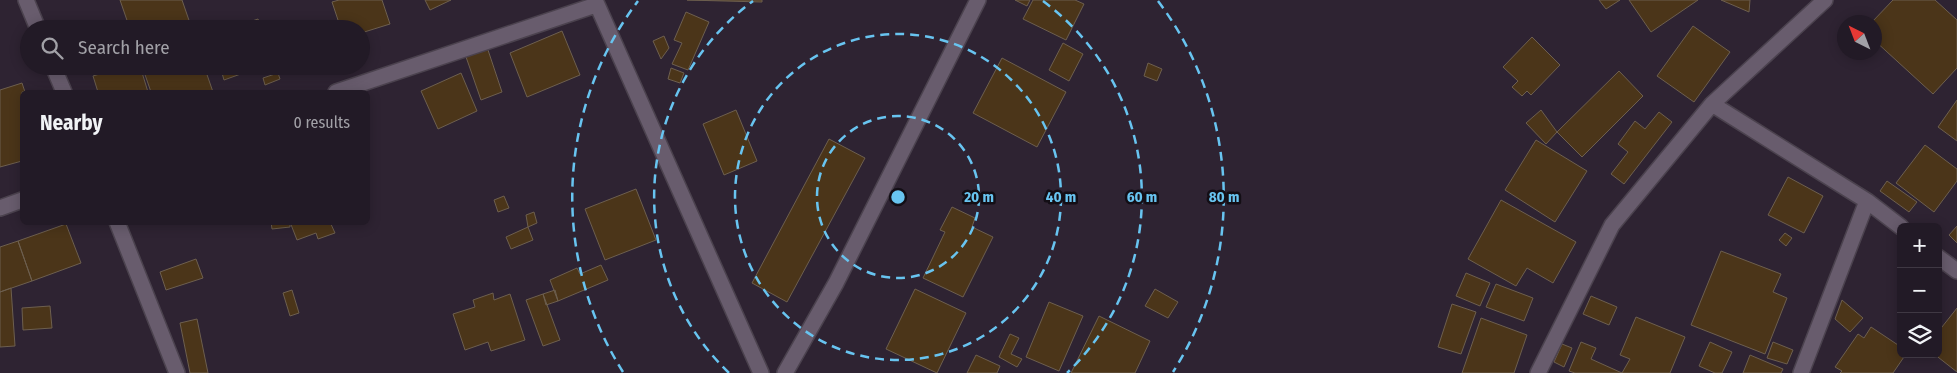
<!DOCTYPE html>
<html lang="en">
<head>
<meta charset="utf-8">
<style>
  :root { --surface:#221a26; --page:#2e2732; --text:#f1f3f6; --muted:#a2a1a7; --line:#3f3843 }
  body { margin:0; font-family:"Fira Sans Condensed",sans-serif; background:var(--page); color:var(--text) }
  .controls { position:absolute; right:15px; bottom:15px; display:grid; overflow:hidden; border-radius:8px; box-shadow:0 2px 12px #0003 }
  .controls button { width:45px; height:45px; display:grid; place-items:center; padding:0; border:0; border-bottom:1px solid var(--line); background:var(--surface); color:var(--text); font:25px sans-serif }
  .compass { position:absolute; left:1837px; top:15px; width:45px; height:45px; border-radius:50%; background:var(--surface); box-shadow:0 2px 12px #0003; rotate:318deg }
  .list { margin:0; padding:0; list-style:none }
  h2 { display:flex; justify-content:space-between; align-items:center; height:65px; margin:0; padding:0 20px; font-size:21px }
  h2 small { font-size:16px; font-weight:400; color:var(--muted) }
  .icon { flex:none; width:28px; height:28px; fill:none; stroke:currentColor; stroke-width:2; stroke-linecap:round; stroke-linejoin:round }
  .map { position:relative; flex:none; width:1957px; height:373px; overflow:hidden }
  .search { position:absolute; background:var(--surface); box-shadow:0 2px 12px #0003; left:20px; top:20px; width:350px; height:55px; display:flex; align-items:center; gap:12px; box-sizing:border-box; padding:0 18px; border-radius:28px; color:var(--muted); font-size:19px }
  .panel { position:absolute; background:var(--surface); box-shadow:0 2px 12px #0003; left:20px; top:90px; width:350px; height:135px; border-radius:8px }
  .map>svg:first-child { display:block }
</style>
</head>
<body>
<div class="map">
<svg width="1957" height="373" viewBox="0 0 1957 373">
  <rect width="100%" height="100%" fill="#2e2332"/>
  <path fill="#4b3519" stroke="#6d5f4f" d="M120,0H182L192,29H130Z
    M339,0H382L390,24L361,33V29H341L332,2Z
    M425,0H451L430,10Z
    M687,0H762V2Z
    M1015,0H1030L1027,6Z
    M1033,0H1075L1084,4L1066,40L1023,19Z
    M1599,0H1620L1606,9Z
    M1629,0H1698L1651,32Z
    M1721,0H1750L1749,12Z
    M1893,0H1935L1957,20V68L1933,94L1874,40V22H1872Z
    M686,12L709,22L688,70L672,64L682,43L674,40Z
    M258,19L262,29H229Z
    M1693,26L1730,52L1694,102L1657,76Z
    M562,31L580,75L527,97L510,53Z
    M664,36L669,48L661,59L653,41Z
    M1532,37L1560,65L1531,95L1527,91L1522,96L1512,87L1518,81L1503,67Z
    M1063,43L1083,54L1069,81L1049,70Z
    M487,47L502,92L481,100L465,54Z
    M1002,58L1066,92L1037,147L973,113Z
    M1148,63L1162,69L1157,81L1144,76Z
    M126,66H140L148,92H98L93,76Z
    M142,66H204L213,92H151Z
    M220,66H263L224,80Z
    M671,68L684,73L680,83L668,79Z
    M1619,71L1643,96L1582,157L1557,132Z
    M278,73L280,79L265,85L263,78Z
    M461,73L477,111L438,129L421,91Z
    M22,83L25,92H22V161L0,167V90Z
    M1957,100V141L1938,127Z
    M736,110L757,161L724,175L703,124Z
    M1541,110L1557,132L1546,144L1526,123Z
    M1659,112L1672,122L1624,184L1611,174L1628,152L1618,144L1635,121L1645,129Z
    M829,139L865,158L787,302L752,283Z
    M1536,140L1587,171L1555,222L1505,190Z
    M1925,145L1957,169V181L1934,212L1896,183Z
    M1788,177L1823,196L1804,233L1768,215Z
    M1887,181L1917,202L1909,212L1880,191Z
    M636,189L656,240L605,260L585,209Z
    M504,196L509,208L498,212L494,200Z
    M1501,200L1576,242L1553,283L1527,268L1516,286L1468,259Z
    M952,207L975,218L972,227L993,237L963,297L923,278L945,232L940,230Z
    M534,212L537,223L528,227L526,215Z
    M271,222H290V227L272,229Z
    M290,222H330L335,233L318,239L316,233L297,240Z
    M66,224L81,263L32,281L18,241Z
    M1957,226V243L1949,235Z
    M528,227L533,240L511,249L506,237Z
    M1785,233L1792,238L1786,246L1779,240Z
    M18,241L32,281L0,292V247Z
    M1721,251L1781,274L1773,292L1787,298L1765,354L1691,325Z
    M196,259L203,278L166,290L160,272Z
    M601,265L608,280L558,301L550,280L577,268L580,274Z
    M1466,273L1490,283L1480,306L1456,296Z
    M1496,284L1533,298L1524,321L1486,307Z
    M11,288L15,346L0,347V292Z
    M915,289L966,313L937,373L886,349Z
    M1155,289L1178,302L1168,318L1145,306Z
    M292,290L299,313L290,316L283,293Z
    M555,290L558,301L546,305L543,294Z
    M493,293L494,300L510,294L525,340L491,351L488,342L465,350L453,314L475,307L473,300Z
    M543,294L560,340L543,346L526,300Z
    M1591,296L1617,307L1609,325L1583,314Z
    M1842,300L1863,318L1850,332L1835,319Z
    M1049,302L1083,316L1059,371L1026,357Z
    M1452,304L1476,312L1461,354L1438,347Z
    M50,306L52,328L23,330L22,308Z
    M1957,308V372L1934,354H1938V332Z
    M1099,316L1150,341L1135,373H1071Z
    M1636,317L1685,337L1670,373H1622L1630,359L1620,355Z
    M1481,318L1527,335L1514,373H1462Z
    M197,319L208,373H190L180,323Z
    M1871,327L1901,347V354H1906L1893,373H1840L1842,371L1835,367L1858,334L1864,338Z
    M1010,334L1019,338L1011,354L1022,359L1017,367L999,357Z
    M1581,342L1596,348L1591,359L1622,373H1575L1569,371Z
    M1710,342L1732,352L1722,373H1715L1699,366Z
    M1773,342L1793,350L1787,364L1767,358Z
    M1562,344L1572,348L1564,367L1554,362Z
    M976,355L1000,366L997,373H967Z
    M1750,355L1783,369L1781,373H1743Z"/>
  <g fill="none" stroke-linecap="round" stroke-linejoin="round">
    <defs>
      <path id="street" d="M26,0L38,29
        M595,0L761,373
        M53,66L64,92
        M336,92L596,5
        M1712,104L1867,201L1901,227
        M0,208L22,200
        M117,222L177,373
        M1938,257L1957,271
        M785,373L836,283L978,0
        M1538,373L1612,225L1712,104L1825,0
        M1801,373L1867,201"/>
    </defs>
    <use href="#street" stroke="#4b424e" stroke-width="18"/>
    <use href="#street" stroke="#685c6d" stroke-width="15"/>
  </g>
  <g fill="none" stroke="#68c4f0" stroke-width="2.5" stroke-dasharray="9 6">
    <circle cx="898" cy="197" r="81"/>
    <circle cx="898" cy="197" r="163"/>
    <path d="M729 373A244 244 0 0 1 753 1M1043 1A244 244 0 0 1 1067 373"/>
    <path d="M623 372A326 326 0 0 1 638 1M1158 1A326 326 0 0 1 1173 372"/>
  </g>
  <circle cx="898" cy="197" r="8" fill="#68c4f0" stroke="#130e15" stroke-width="2.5"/>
  <g font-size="15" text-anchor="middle" font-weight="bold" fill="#68c4f0" stroke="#130e15" stroke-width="5" stroke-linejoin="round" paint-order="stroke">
    <text x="979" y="202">20 m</text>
    <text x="1061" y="202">40 m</text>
    <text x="1142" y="202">60 m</text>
    <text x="1224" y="202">80 m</text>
  </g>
</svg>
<div class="controls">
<button>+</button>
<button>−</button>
<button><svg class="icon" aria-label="layers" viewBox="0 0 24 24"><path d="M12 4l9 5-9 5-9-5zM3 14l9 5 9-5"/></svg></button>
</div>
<svg class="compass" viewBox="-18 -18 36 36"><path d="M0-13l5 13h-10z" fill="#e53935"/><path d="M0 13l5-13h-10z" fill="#a2a1a7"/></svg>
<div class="search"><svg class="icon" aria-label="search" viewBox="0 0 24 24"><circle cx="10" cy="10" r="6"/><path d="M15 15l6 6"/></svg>Search here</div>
<section class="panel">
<h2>Nearby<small>0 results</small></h2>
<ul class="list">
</ul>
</section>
</div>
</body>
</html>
